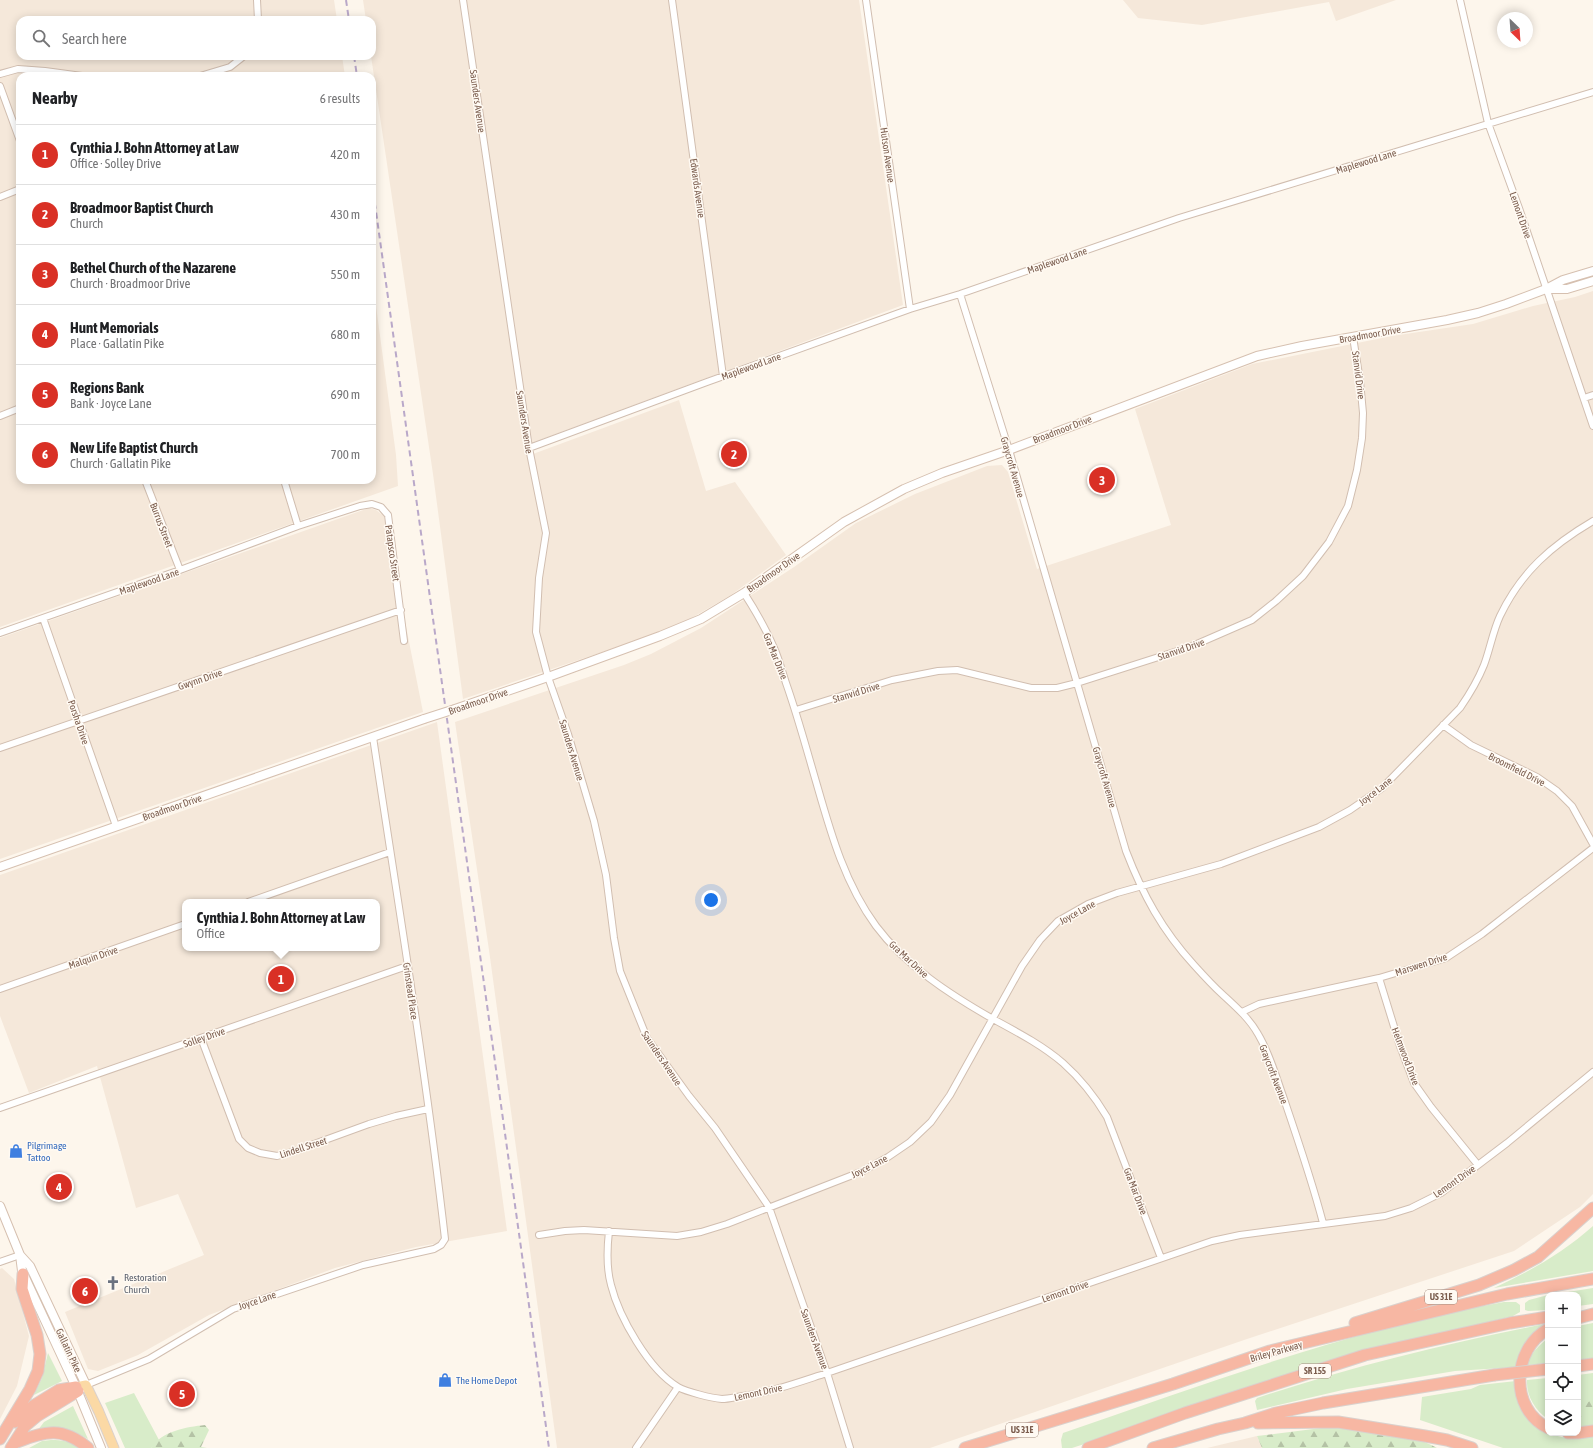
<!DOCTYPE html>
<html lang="en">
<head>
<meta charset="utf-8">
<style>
  :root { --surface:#fff; --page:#f6f6f6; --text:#202124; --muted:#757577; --line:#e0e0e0; --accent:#d93025 }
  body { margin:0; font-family:"Asap Condensed",sans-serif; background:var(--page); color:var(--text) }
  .controls { position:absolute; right:12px; bottom:12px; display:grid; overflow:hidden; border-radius:8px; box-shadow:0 2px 10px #0003 }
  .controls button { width:36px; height:36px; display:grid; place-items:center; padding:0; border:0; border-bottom:1px solid var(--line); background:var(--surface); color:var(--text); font:20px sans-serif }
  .compass { position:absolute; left:1497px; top:12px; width:36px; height:36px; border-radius:50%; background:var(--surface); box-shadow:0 2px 10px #0003; rotate:155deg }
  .you { position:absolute; left:711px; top:900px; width:14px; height:14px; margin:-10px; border:3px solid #fff; border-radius:50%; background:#1a73e8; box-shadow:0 0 0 6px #1a73e833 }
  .badge { display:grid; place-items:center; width:26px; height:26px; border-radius:50%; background:var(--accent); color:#fff; font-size:13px; font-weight:700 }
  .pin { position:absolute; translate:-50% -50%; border:2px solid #fff; box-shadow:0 1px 4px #0006 }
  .popup { position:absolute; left:182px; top:899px; width:198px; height:52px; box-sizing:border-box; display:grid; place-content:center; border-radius:8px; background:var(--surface); filter:drop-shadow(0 1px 3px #0005); font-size:13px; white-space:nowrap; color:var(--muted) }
  .popup b { font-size:15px; color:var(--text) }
  .popup::after { content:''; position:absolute; left:50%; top:100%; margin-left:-8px; border:8px solid transparent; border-top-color:var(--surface) }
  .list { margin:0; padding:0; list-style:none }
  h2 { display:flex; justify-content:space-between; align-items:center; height:52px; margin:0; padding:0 16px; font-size:17px }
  h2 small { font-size:13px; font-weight:400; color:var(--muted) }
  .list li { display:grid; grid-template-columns:26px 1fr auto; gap:12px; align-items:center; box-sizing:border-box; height:60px; padding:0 16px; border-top:1px solid var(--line) }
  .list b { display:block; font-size:15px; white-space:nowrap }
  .list p { margin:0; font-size:13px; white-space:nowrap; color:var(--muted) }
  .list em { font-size:13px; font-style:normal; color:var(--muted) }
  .icon { flex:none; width:22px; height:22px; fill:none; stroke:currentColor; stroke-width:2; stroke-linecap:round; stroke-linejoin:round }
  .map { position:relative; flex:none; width:1593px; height:1448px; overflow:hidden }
  .search { position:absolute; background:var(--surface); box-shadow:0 2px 10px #0003; left:16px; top:16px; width:360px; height:44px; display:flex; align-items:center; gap:10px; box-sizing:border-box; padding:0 14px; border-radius:12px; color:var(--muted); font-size:15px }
  .panel { position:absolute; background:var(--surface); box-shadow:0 2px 10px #0003; left:16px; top:72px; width:360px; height:412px; border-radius:12px }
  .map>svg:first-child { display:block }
</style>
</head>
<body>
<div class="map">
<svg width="1593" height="1448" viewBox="0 0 1593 1448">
  <defs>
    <pattern id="forest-firs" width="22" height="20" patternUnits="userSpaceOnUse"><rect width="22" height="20" fill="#d8ecc9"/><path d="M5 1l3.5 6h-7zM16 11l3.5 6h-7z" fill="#b4c2a5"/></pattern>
  </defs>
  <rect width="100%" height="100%" fill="#fdf6ec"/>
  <path fill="#f5e8da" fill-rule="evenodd" d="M0,0H334L337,20H20V56H342L345,76H20V480H372V276L396,455L398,486L0,627Z
    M363,0H859L903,305L532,443L533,454L679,400L706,491L735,482L786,555L731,595L688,620L638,640L463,699L433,474L371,56H372V20H366Z
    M1123,0H1396L1336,21L1329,2L1202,25L1138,18Z
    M1593,291V1194L1580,1207L1514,1251L1247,1339L930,1448H557L489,950L455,722L624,665L651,654L701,628L794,567L856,523L915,494L987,466L1002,465L1008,472L1037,569L1171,525L1135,409L1252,364L1392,336L1473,324L1533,306L1575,297Z
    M369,508L376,510L384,516L423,712L0,859V638Z
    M437,722L507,1231L416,1247L335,1268L209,1315L138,1355L98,1371L88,1369L65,1312L204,1255L178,1194L136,1208L97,1066L29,1093L0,1016V875ZM185,902H377V948H185Z
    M2,1268L14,1279L29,1336L17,1386L0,1419V1269Z
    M1257,1436L1262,1448H1207Z"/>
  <path fill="#d8ecc9" d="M1593,1226V1271L1494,1288C1529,1272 1564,1252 1593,1226Z
    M1593,1288V1304L1578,1306V1295H1549Z
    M1548,1295V1310L1528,1311L1525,1310V1303L1529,1300Z
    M1504,1302H1516L1520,1305V1312L1513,1316L1382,1347L1072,1448H1062L1061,1440L1063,1433C1208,1383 1352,1329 1504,1302Z
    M1593,1323V1358L1578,1360V1326Z
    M1545,1324L1547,1326L1518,1367L1455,1371L1347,1389L1257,1410L1255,1401L1257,1398C1351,1367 1447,1343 1545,1324Z
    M1548,1338V1363L1527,1365C1531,1353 1538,1346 1548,1338Z
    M48,1353L62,1381L34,1395L42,1378Z
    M1593,1373V1426L1578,1428V1375Z
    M1548,1378V1419C1535,1411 1526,1395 1527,1380Z
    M1516,1381L1550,1433C1564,1440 1578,1439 1593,1436V1448H1503L1420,1420L1422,1397L1471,1389L1480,1385Z
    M134,1393L159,1440L151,1448H125L105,1403Z
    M73,1406L88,1439C70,1429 58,1426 38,1430L44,1422Z
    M51,1440C62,1440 71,1441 80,1448H29L42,1441Z"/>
  <path fill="url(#forest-firs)" d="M1593,1398V1419L1578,1423V1404L1587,1403Z
    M205,1425L209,1430L201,1447L207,1448H151C162,1431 186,1427 205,1425Z
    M1345,1425C1375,1430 1411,1433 1437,1448H1262L1257,1436Z"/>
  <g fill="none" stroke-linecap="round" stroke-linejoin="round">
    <defs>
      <path id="minor" d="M257,0L258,20
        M463,0L529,448L546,533L539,578L536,632L548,677L568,734L594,821L606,875L614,938L620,971L647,1038L689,1096L715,1128L769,1207L827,1373L850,1448
        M672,0L723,376
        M866,0L910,309
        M1460,0L1488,123L1519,208L1593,426
        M0,74L18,69L45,71L82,76
        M200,76L230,67L244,56
        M0,86L20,141
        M0,197L20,189
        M960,294L1009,450L1126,851C1143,895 1162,930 1194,965C1203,975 1212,985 1222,994C1235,1006 1249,1018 1258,1034C1270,1054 1276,1077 1284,1099C1298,1140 1312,1181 1323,1223
        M1584,398L1593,395
        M0,416L20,408
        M529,448L707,382L910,309L960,294L1179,218L1593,92
        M145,480L180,570
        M284,480L298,526
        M744,593C755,610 766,629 774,648C779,659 782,671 786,683C798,717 807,751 817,785C831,834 845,884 876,926C906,966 949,994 993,1019C1017,1032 1042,1045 1063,1063C1081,1079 1095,1097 1107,1117L1161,1258
        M43,618L116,826
        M0,633L180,570L298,526L360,506L372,504L381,507L388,515L404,641
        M796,710L892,680L938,671L957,670L1031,688H1057L1077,683L1190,647L1252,620L1276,601L1303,576L1329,542L1348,506L1357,470L1362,438L1363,413L1360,381L1353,337
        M1443,725L1471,745L1537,777L1557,791L1572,806L1593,844
        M0,748L401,610
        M248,902L390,852
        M1379,978L1400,1046L1414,1083L1431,1107L1478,1165
        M0,989L185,924
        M1242,1012L1259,1004L1379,978L1446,958L1482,934L1593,848
        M201,1038L239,1139L248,1148L260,1153L277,1156L292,1152L369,1124L396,1116L428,1109
        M0,1108L407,966
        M609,1231C607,1249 606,1267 611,1285C619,1317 649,1370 678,1387C687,1392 711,1398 722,1399C728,1399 736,1397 743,1396C772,1392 799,1382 827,1373L1212,1241L1240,1235L1385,1216L1411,1208L1441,1193L1507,1143L1593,1072
        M539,1235L565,1231L584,1230L677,1236L701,1232L727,1224L863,1171L888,1157L910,1142L931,1122L950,1095L1022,966L1040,940L1058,921L1088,904L1117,893L1221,864L1319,827L1350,810L1382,788L1460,708C1469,695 1478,680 1484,665C1490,649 1493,631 1500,616C1521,572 1552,545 1593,521
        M0,1262L20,1255
        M86,1385L149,1359L233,1309L363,1265L434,1249L441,1245L445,1239C426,1071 398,904 373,737
        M636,1448L678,1387"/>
      <path id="secondary" d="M1547,289H1567L1593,281
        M455,709L548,677L660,636L701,619L744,593L844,522L904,489L942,473L1009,450L1257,356L1302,346L1447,320L1478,313L1506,304L1546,289L1563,280L1593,271
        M0,867L424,719
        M0,1206L20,1255L22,1271L76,1387L101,1448
        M20,1255L30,1266L86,1385L82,1388"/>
      <path id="primary" d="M76,1387L86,1385L99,1412L114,1448"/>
      <path id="motorway" d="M1578,1318L1593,1314
        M1355,1323L1479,1285L1514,1270L1538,1257L1593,1208
        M1548,1329C1512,1349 1509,1409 1548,1428
        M1578,1366L1593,1364
        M15,1422L33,1406L59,1390L76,1387
        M1258,1423L1338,1422L1425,1436L1447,1440L1472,1448
        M1568,1433H1578L1593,1431
        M0,1439L30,1389L38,1371L40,1354L37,1335L22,1289L23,1274
        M14,1443C45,1432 61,1425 88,1448
        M11,1448L25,1426L37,1416L78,1391
        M965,1448L1173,1384L1270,1351L1507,1294L1593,1279
        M1088,1448L1185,1413L1365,1355L1510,1323L1548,1317
        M1153,1448L1218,1429L1245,1423L1276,1413L1323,1403L1494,1375"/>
    </defs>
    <use href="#minor" stroke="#d1beb0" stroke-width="8"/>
    <use href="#secondary" stroke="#d6c0b0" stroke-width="10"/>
    <use href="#primary" stroke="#dad1cd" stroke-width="11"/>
    <use href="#motorway" stroke="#dad1cd" stroke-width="13"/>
    <use href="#minor" stroke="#fff" stroke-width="6"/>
    <use href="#secondary" stroke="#fff" stroke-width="8"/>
    <use href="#primary" stroke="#fbd9a5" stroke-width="9"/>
    <use href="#motorway" stroke="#f7b7a3" stroke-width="11"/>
    <path stroke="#b9a8c9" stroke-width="2" stroke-dasharray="6 4" stroke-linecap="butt" d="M346,0L349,20
      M354,56L357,76
      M372,183L549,1448"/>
    <defs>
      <path id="secondary-bridge" d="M424,719L455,709"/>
      <path id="motorway-bridge" d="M1494,1375L1548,1369"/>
    </defs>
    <use href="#secondary-bridge" stroke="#d6c0b0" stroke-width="10" stroke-linecap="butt"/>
    <use href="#motorway-bridge" stroke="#dad1cd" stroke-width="13" stroke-linecap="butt"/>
    <use href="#secondary-bridge" stroke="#fff" stroke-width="8"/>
    <use href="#motorway-bridge" stroke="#f7b7a3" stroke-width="11"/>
  </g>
  <defs>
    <symbol id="shop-bare" viewBox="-9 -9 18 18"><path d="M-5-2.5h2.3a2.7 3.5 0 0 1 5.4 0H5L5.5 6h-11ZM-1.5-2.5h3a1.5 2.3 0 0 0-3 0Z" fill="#3f7fe0" stroke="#fffaf3" stroke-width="2.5" paint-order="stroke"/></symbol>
    <symbol id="church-bare" viewBox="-9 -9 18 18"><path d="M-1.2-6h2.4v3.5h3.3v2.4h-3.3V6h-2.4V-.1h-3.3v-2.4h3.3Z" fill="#6b7280" stroke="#fffaf3" stroke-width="2.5" paint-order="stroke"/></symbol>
  </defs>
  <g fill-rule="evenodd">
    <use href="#shop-bare" x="6" y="1141" width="20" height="20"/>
    <use href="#church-bare" x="103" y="1273" width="20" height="20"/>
    <use href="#shop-bare" x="435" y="1370" width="20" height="20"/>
  </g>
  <g text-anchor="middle" stroke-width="3" stroke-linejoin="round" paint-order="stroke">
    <g fill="#fffaf3" stroke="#a28b7f" stroke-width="1">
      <rect x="1425" y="1290" width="32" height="14" rx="3"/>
      <rect x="1299" y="1364" width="32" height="14" rx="3"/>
      <rect x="1006" y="1423" width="32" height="14" rx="3"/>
    </g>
    <g font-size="9" font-weight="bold" fill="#7a5c4d">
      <text x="1441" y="1300">US 31E</text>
      <text x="1315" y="1374">SR 155</text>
      <text x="1022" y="1433">US 31E</text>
    </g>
    <g font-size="10" fill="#7a5c4d" stroke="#fffaf3">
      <text transform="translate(478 101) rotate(82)" y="4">Saunders Avenue</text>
      <text transform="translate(888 155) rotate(82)" y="4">Hutson Avenue</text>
      <text transform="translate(1366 161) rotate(-17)" y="4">Maplewood Lane</text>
      <text transform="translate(698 188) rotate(82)" y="4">Edwards Avenue</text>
      <text transform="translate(1521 215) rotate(71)" y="4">Lemont Drive</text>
      <text transform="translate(1057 260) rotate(-19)" y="4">Maplewood Lane</text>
      <text transform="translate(1370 334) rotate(-10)" y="4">Broadmoor Drive</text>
      <text transform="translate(751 366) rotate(-20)" y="4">Maplewood Lane</text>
      <text transform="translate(1359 375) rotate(83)" y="4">Stanvid Drive</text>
      <text transform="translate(525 422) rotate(81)" y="4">Saunders Avenue</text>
      <text transform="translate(1062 429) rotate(-21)" y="4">Broadmoor Drive</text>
      <text transform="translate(1013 467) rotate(74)" y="4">Graycroft Avenue</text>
      <text transform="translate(162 525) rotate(69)" y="4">Burrus Street</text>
      <text transform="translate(393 553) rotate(82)" y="4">Patapsco Street</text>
      <text transform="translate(773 572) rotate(-35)" y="4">Broadmoor Drive</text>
      <text transform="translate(149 581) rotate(-19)" y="4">Maplewood Lane</text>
      <text transform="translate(1181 649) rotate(-19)" y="4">Stanvid Drive</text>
      <text transform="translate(776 656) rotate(68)" y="4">Gra Mar Drive</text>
      <text transform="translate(200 679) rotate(-19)" y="4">Gwynn Drive</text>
      <text transform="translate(856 692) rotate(-17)" y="4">Stanvid Drive</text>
      <text transform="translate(478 701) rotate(-19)" y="4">Broadmoor Drive</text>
      <text transform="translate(79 722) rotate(71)" y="4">Porsha Drive</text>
      <text transform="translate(572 750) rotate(73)" y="4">Saunders Avenue</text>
      <text transform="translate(1517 769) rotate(27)" y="4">Broomfield Drive</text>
      <text transform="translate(1105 777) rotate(74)" y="4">Graycroft Avenue</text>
      <text transform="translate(1375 791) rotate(-38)" y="4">Joyce Lane</text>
      <text transform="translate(172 807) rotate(-19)" y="4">Broadmoor Drive</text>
      <text transform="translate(1077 912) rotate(-29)" y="4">Joyce Lane</text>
      <text transform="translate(93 957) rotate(-19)" y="4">Malquin Drive</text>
      <text transform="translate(909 959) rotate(43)" y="4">Gra Mar Drive</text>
      <text transform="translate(1421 964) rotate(-18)" y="4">Marswen Drive</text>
      <text transform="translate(411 991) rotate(82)" y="4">Grinstead Place</text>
      <text transform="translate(204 1037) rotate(-19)" y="4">Solley Drive</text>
      <text transform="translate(1406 1056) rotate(69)" y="4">Helmwood Drive</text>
      <text transform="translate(662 1058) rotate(56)" y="4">Saunders Avenue</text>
      <text transform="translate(1274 1074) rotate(69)" y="4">Graycroft Avenue</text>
      <text transform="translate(303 1147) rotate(-18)" y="4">Lindell Street</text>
      <text transform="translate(869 1166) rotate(-27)" y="4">Joyce Lane</text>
      <text transform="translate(1454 1181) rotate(-35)" y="4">Lemont Drive</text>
      <text transform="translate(1136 1191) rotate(69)" y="4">Gra Mar Drive</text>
      <text transform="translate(1065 1291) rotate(-19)" y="4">Lemont Drive</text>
      <text transform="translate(257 1300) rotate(-19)" y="4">Joyce Lane</text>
      <text transform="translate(815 1339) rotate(70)" y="4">Saunders Avenue</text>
      <text transform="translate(69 1350) rotate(65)" y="4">Gallatin Pike</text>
      <text transform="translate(1276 1351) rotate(-16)" y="4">Briley Parkway</text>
      <text transform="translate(758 1392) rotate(-12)" y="4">Lemont Drive</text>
    </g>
    <g font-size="10" fill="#366cbe" stroke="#fffaf3" text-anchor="start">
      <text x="27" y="1149">Pilgrimage<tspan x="27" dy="12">Tattoo</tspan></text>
      <text x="456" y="1384">The Home Depot</text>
    </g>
    <g font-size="10" fill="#5b616d" stroke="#fffaf3" text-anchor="start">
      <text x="124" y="1281">Restoration<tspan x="124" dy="12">Church</tspan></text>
    </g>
  </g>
</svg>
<div class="controls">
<button>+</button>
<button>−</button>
<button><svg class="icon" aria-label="locate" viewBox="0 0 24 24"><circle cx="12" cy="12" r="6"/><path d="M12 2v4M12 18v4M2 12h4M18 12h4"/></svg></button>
<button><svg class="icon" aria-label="layers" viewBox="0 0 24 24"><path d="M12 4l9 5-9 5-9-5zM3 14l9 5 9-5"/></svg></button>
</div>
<svg class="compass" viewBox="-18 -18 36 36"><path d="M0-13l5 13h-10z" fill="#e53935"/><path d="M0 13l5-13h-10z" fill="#757577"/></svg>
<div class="you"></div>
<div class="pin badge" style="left:281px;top:979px">1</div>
<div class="popup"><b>Cynthia J. Bohn Attorney at Law</b>Office</div>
<div class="pin badge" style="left:734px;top:454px">2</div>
<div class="pin badge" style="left:1102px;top:480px">3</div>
<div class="pin badge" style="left:59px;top:1187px">4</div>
<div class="pin badge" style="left:182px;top:1394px">5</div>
<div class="pin badge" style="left:85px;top:1291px">6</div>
<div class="search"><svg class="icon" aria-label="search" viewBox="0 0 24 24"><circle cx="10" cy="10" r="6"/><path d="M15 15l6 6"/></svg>Search here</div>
<section class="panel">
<h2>Nearby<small>6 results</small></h2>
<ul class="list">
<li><span class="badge">1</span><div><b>Cynthia J. Bohn Attorney at Law</b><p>Office · Solley Drive</p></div><em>420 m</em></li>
<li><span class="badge">2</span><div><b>Broadmoor Baptist Church</b><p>Church</p></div><em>430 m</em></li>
<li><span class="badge">3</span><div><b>Bethel Church of the Nazarene</b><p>Church · Broadmoor Drive</p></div><em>550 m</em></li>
<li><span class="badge">4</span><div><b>Hunt Memorials</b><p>Place · Gallatin Pike</p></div><em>680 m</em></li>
<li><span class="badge">5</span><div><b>Regions Bank</b><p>Bank · Joyce Lane</p></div><em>690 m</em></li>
<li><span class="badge">6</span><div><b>New Life Baptist Church</b><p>Church · Gallatin Pike</p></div><em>700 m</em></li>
</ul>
</section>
</div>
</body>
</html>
